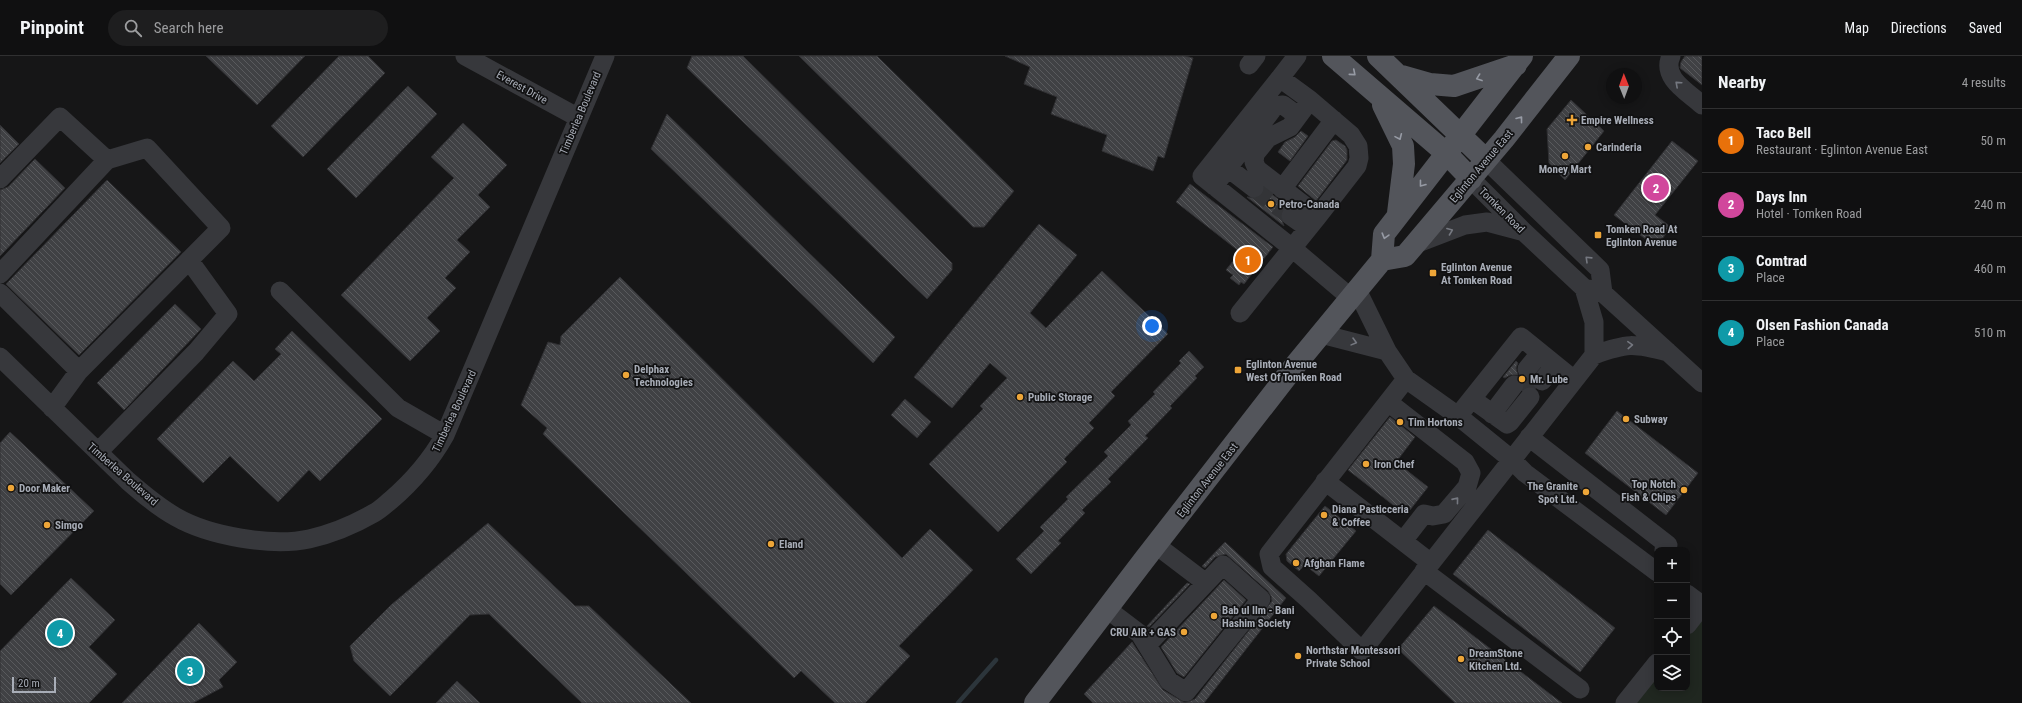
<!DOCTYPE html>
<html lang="en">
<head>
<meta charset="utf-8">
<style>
  :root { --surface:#101011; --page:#1e1e1f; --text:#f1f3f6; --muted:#9c9d9f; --line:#303031; --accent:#eda538 }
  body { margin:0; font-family:"Roboto Condensed",sans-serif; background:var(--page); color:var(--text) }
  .controls { position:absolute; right:12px; bottom:12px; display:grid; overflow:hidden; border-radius:8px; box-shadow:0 2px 10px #0003 }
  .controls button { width:36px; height:36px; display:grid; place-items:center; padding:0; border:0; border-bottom:1px solid var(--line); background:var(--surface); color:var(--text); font:20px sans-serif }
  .compass { position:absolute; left:1606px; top:12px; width:36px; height:36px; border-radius:50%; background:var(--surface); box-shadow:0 2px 10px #0003; rotate:359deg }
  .scale { position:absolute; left:12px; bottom:10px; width:44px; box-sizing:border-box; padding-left:4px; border:2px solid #a8adb7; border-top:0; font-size:11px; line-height:14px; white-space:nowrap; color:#a8adb7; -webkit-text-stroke:3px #111112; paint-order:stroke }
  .you { position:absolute; left:1152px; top:270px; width:14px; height:14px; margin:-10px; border:3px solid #fff; border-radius:50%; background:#1a73e8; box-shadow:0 0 0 6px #1a73e833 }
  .badge { display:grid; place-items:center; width:26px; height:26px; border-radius:50%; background:var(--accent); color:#fff; font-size:13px; font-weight:700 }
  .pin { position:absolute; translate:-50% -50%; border:2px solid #fff; box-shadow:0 1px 4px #0006 }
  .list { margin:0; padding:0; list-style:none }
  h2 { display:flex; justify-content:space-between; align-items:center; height:52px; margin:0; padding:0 16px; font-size:17px }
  h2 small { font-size:13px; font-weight:400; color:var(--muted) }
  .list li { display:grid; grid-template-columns:26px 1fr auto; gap:12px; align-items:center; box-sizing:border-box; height:64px; padding:0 16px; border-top:1px solid var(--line) }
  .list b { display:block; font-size:15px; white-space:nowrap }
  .list p { margin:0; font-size:13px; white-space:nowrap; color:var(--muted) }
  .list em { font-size:13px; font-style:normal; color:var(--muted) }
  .icon { flex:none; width:22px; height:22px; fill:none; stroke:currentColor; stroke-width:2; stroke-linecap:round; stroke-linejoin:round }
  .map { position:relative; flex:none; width:1702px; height:647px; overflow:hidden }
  header { display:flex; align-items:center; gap:24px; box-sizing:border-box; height:56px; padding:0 20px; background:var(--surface); border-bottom:1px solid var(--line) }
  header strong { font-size:19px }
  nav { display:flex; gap:22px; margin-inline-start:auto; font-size:14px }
  .search { width:280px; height:36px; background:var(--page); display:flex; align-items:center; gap:10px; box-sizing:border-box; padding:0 14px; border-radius:22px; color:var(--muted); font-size:15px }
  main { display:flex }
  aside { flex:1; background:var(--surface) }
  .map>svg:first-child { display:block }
</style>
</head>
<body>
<header>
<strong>Pinpoint</strong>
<div class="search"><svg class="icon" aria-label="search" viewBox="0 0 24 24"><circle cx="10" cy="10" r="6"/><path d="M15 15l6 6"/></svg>Search here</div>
<nav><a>Map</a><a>Directions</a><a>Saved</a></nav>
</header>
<main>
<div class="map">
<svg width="1702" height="647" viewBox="0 0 1702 647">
  <defs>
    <pattern id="building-back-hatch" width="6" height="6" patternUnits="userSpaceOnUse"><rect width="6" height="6" fill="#404144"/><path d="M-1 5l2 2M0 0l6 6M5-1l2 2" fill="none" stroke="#595a5d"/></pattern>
  </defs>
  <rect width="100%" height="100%" fill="#161617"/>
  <path fill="#202720" d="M1702,559V647H1633L1657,616V632H1687V578Z"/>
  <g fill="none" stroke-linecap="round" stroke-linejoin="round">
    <path stroke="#2c353b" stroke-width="4.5" d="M958,647L996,604"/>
  </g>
  <path fill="url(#building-back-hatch)" stroke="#303033" d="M206,0H305L257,49Z
    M339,0H368L385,17L303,101L271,70Z
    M692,0H743L952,207V214L927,243L687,12Z
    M799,0H877L1014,135L984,171H973Z
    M1005,0H1185L1193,2L1164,102L1158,100L1153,115L1102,95L1107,79L1051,58L1057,41L1024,28L1030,11Z
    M1685,0H1702V29L1680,12L1681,6Z
    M408,30L437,58L356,142L327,113Z
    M1571,44L1604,75L1565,124L1549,107L1547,73Z
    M667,58L895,281L873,307L651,93Z
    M463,67L507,109L478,139L490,151L457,184L470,196L445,222L456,232L427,262L440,275L410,305L341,239L454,122L431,101Z
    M0,69L19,88L0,107Z
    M1301,75L1308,80L1290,105L1278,96L1285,86L1295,81Z
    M1336,84L1345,90L1347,94V104L1316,145L1298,130L1332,85Z
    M1672,85L1698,105L1655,159L1671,171L1656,191L1614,159Z
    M35,103L65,132L0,200V134L8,131Z
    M107,124L181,196L79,299L6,228Z
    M1190,128L1273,191L1244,228L1241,226L1239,229L1230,222L1233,219L1226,214L1240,196L1176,146Z
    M1265,133L1287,150L1282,153L1280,159L1284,170L1247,141L1259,142L1263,138Z
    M1039,168L1077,199L1030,257L1046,272L1102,215L1168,278L1111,336L1115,340L1089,367L1094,372L1064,403L1067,406L998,476L929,408L983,353L980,350L1007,322L990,307L952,352L914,321Z
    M620,221L902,502L930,473L973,514L899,590L910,600L865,647H835L801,615L794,622L543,378L547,372L521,349L548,286L560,289L561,280Z
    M175,248L201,273L124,354L97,327Z
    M292,275L382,363L320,425L309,414L278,446L230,400L203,427L157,383L233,305L254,325L281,298L275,293Z
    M1189,295L1204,311L1195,320L1197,322L1170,350L1172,352L1145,380L1148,382L1108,423L1111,426L1082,454L1085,457L1058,485L1061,487L1031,518L1016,503L1044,475L1040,471L1068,443L1066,441L1108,400L1104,396L1131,369L1128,365L1155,338L1153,336L1181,307L1179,305Z
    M1516,305L1518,307L1516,312L1518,319H1510L1505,322L1503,321Z
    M1523,323H1531L1533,331L1524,332Z
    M905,343L931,366L917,382L891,359Z
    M1617,355L1698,417L1666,459L1585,397Z
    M1390,361L1415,381L1396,406L1428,431L1406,459L1348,414Z
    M10,376L94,455L11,539L0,528V387Z
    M1325,450L1356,475L1319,520L1305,509L1299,515L1287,505L1286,498Z
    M488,467L575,550H589L691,647H582L489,558L470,559L390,640L354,605L350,590L391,549Z
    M1488,474L1615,572L1580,616L1453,518Z
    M1225,486L1286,542L1204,647H1093L1084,638L1132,586L1163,634L1185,647L1195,643L1272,545L1271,540L1268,535L1226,498L1215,501L1205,512L1202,510Z
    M71,522L115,564L89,591L117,618L89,647H0V595Z
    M1224,524L1246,544L1184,621L1177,617L1161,591Z
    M1187,527L1190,528L1149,571L1147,570Z
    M1434,550L1562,647H1455L1398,593Z
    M199,567L237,606L219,624L223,631L193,647H122Z
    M457,625L480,647H436Z"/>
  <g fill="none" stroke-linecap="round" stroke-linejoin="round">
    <path stroke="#333437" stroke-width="19" stroke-dasharray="19 10" stroke-linecap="butt" d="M1254,132L1291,160
      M1522,335L1534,319"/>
    <path stroke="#37383c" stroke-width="19" d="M465,0L579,62
      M1671,0C1661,22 1688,36 1702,49
      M1249,9L1256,0
      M1280,22L1202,120L1292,192L1351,242
      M1310,44L1290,71L1268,82L1255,98L1254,106L1257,113L1318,160
      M1486,104L1600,214L1603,237
      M1228,112L1254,132
      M0,123L60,61L107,104L0,218
      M1471,123L1524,176L1584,232L1603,237L1702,327
      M1214,130L1275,50L1283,49L1298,60
      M1282,133L1334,64
      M1291,160L1308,172
      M1413,189L1465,169L1487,166L1521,175
      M1584,232L1594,266V299
      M1357,234L1387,295L1406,323L1458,360L1511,403L1525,417L1657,516
      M280,235L398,352L445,379
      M0,237L79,315L52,352
      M1240,257L1318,160L1357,110L1359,102L1358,90L1351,79L1310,44L1280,22L1297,0
      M1321,278L1387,295
      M0,301L128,425C143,438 158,451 176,461C209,480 272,491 309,483C331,478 355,468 374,457C380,454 386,448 391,444C413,425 431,404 445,379L605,0
      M1527,313L1540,297
      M79,315L221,172L147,92L107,104
      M1406,323L1269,498L1272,511L1309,544L1362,595L1431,507
      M1542,325L1555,309
      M1472,343L1507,368L1510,366L1530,341
      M1388,346L1465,406L1471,417L1467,431L1444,458L1433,460L1424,458L1403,485
      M1492,358L1514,329
      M1458,360L1521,281L1574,324
      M1529,381L1668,489L1664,494
      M98,396L196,296L228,258L189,204
      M1325,425L1431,507L1594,299C1627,287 1633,287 1668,296
      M1156,489L1206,527
      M1424,515L1580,633
      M1687,538L1702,549
      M1107,553L1140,578L1169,625L1186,636L1261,543L1223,509L1147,589
      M1687,569L1702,550
      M1625,647L1657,607"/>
    <path stroke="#53555b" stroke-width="22" d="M1333,0L1447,98L1471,123
      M1378,0L1486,104
      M1402,20L1430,28L1454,30L1516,9
      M1383,49L1403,90L1404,108L1398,157
      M1382,204L1405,200L1504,83L1569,0
      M1035,647L1144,504L1297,307L1382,204L1384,178L1522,0"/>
  </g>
  <defs><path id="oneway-chevron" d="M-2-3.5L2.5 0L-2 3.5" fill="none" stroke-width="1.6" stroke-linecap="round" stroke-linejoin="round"/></defs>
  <g stroke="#979ba5">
    <use href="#oneway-chevron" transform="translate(1353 17) rotate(40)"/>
    <use href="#oneway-chevron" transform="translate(1479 22) rotate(160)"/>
    <use href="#oneway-chevron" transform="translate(1520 63) rotate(-52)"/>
    <use href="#oneway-chevron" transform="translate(1399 81) rotate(66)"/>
    <use href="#oneway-chevron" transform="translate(1422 128) rotate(128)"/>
    <use href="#oneway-chevron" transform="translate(1385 180) rotate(106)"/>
  </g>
  <g stroke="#757880">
    <use href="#oneway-chevron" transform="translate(1678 28) rotate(-138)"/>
    <use href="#oneway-chevron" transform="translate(1450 175) rotate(-21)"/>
    <use href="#oneway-chevron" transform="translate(1588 203) rotate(-136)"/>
    <use href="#oneway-chevron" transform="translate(1354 286) rotate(15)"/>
    <use href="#oneway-chevron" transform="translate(1630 289) rotate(-3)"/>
    <use href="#oneway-chevron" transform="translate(1456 444) rotate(-51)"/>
  </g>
  <g fill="#eda538" stroke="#111112" stroke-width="1.5">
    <path d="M1570 58h4v4h4v4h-4v4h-4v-4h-4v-4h4z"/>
    <circle cx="1588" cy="91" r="4"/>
    <circle cx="1565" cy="100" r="4"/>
    <circle cx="1271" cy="148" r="4"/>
    <rect x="1594" y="175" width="8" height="8" rx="2"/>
    <rect x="1429" y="213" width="8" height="8" rx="2"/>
    <rect x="1234" y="310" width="8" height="8" rx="2"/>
    <circle cx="626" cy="319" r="4"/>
    <circle cx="1522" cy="323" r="4"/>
    <circle cx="1020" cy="341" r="4"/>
    <circle cx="1626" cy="363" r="4"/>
    <circle cx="1400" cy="366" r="4"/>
    <circle cx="1366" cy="408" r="4"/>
    <circle cx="11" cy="432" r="4"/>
    <circle cx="1684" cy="434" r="4"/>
    <circle cx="1586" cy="436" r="4"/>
    <circle cx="1324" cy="459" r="4"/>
    <circle cx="47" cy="469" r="4"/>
    <circle cx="771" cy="488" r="4"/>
    <circle cx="1296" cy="507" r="4"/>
    <circle cx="1214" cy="560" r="4"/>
    <circle cx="1184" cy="576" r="4"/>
    <circle cx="1298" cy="600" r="4"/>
    <circle cx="1461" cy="603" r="4"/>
  </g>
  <g text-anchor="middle" stroke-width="3.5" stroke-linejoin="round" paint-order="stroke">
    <g font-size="11" fill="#a8adb7" stroke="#111112">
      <text transform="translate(522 31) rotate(29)" y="4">Everest Drive</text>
      <text transform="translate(580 57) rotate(-67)" y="4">Timberlea Boulevard</text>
      <text transform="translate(1481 110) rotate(-50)" y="4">Eglinton Avenue East</text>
      <text transform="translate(1502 154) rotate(45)" y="4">Tomken Road</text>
      <text transform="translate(454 355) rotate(-65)" y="4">Timberlea Boulevard</text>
      <text transform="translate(123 418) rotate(41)" y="4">Timberlea Boulevard</text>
      <text transform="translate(1207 424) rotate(-52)" y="4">Eglinton Avenue East</text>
    </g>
    <g font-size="11" font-weight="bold" fill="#a8adb7" stroke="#111112" text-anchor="start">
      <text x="1581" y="68">Empire Wellness</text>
      <text x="1596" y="95">Carinderia</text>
      <text x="1565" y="117" text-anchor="middle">Money Mart</text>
      <text x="1279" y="152">Petro-Canada</text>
      <text x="1606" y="177">Tomken Road At<tspan x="1606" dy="13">Eglinton Avenue</tspan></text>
      <text x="1441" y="215">Eglinton Avenue<tspan x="1441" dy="13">At Tomken Road</tspan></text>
      <text x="1246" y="312">Eglinton Avenue<tspan x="1246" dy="13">West Of Tomken Road</tspan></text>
      <text x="634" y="317">Delphax<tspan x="634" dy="13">Technologies</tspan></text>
      <text x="1530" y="327">Mr. Lube</text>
      <text x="1028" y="345">Public Storage</text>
      <text x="1634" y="367">Subway</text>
      <text x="1408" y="370">Tim Hortons</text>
      <text x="1374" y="412">Iron Chef</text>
      <text x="1676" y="432" text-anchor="end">Top Notch<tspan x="1676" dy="13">Fish &amp; Chips</tspan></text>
      <text x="1578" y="434" text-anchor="end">The Granite<tspan x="1578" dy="13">Spot Ltd.</tspan></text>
      <text x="19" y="436">Door Maker</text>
      <text x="1332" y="457">Diana Pasticceria<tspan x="1332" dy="13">&amp; Coffee</tspan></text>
      <text x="55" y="473">Simgo</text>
      <text x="779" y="492">Eland</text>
      <text x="1304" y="511">Afghan Flame</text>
      <text x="1222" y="558">Bab ul Ilm - Bani<tspan x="1222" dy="13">Hashim Society</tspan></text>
      <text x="1176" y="580" text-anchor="end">CRU AIR + GAS</text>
      <text x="1306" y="598">Northstar Montessori<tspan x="1306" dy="13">Private School</tspan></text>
      <text x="1469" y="601">DreamStone<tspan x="1469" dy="13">Kitchen Ltd.</tspan></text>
    </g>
  </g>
</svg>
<div class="controls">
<button>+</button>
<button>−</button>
<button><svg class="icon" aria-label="locate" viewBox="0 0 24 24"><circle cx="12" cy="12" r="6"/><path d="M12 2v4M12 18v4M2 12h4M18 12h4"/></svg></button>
<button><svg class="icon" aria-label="layers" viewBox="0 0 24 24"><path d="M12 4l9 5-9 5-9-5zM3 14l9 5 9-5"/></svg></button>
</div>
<svg class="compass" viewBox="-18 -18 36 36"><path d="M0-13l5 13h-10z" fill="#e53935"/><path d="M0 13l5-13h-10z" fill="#9c9d9f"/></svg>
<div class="scale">20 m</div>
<div class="you"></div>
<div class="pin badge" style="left:1248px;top:204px;background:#e8710a">1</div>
<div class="pin badge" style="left:1656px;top:132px;background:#d1479c">2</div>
<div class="pin badge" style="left:190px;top:615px;background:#0f9aa8">3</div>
<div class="pin badge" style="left:60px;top:577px;background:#0f9aa8">4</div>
</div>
<aside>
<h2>Nearby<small>4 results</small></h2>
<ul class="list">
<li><span class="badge" style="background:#e8710a">1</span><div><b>Taco Bell</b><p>Restaurant · Eglinton Avenue East</p></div><em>50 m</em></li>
<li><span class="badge" style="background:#d1479c">2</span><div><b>Days Inn</b><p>Hotel · Tomken Road</p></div><em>240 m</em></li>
<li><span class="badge" style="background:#0f9aa8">3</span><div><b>Comtrad</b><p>Place</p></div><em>460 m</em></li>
<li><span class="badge" style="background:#0f9aa8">4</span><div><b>Olsen Fashion Canada</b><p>Place</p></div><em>510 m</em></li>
</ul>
</aside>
</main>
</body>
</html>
